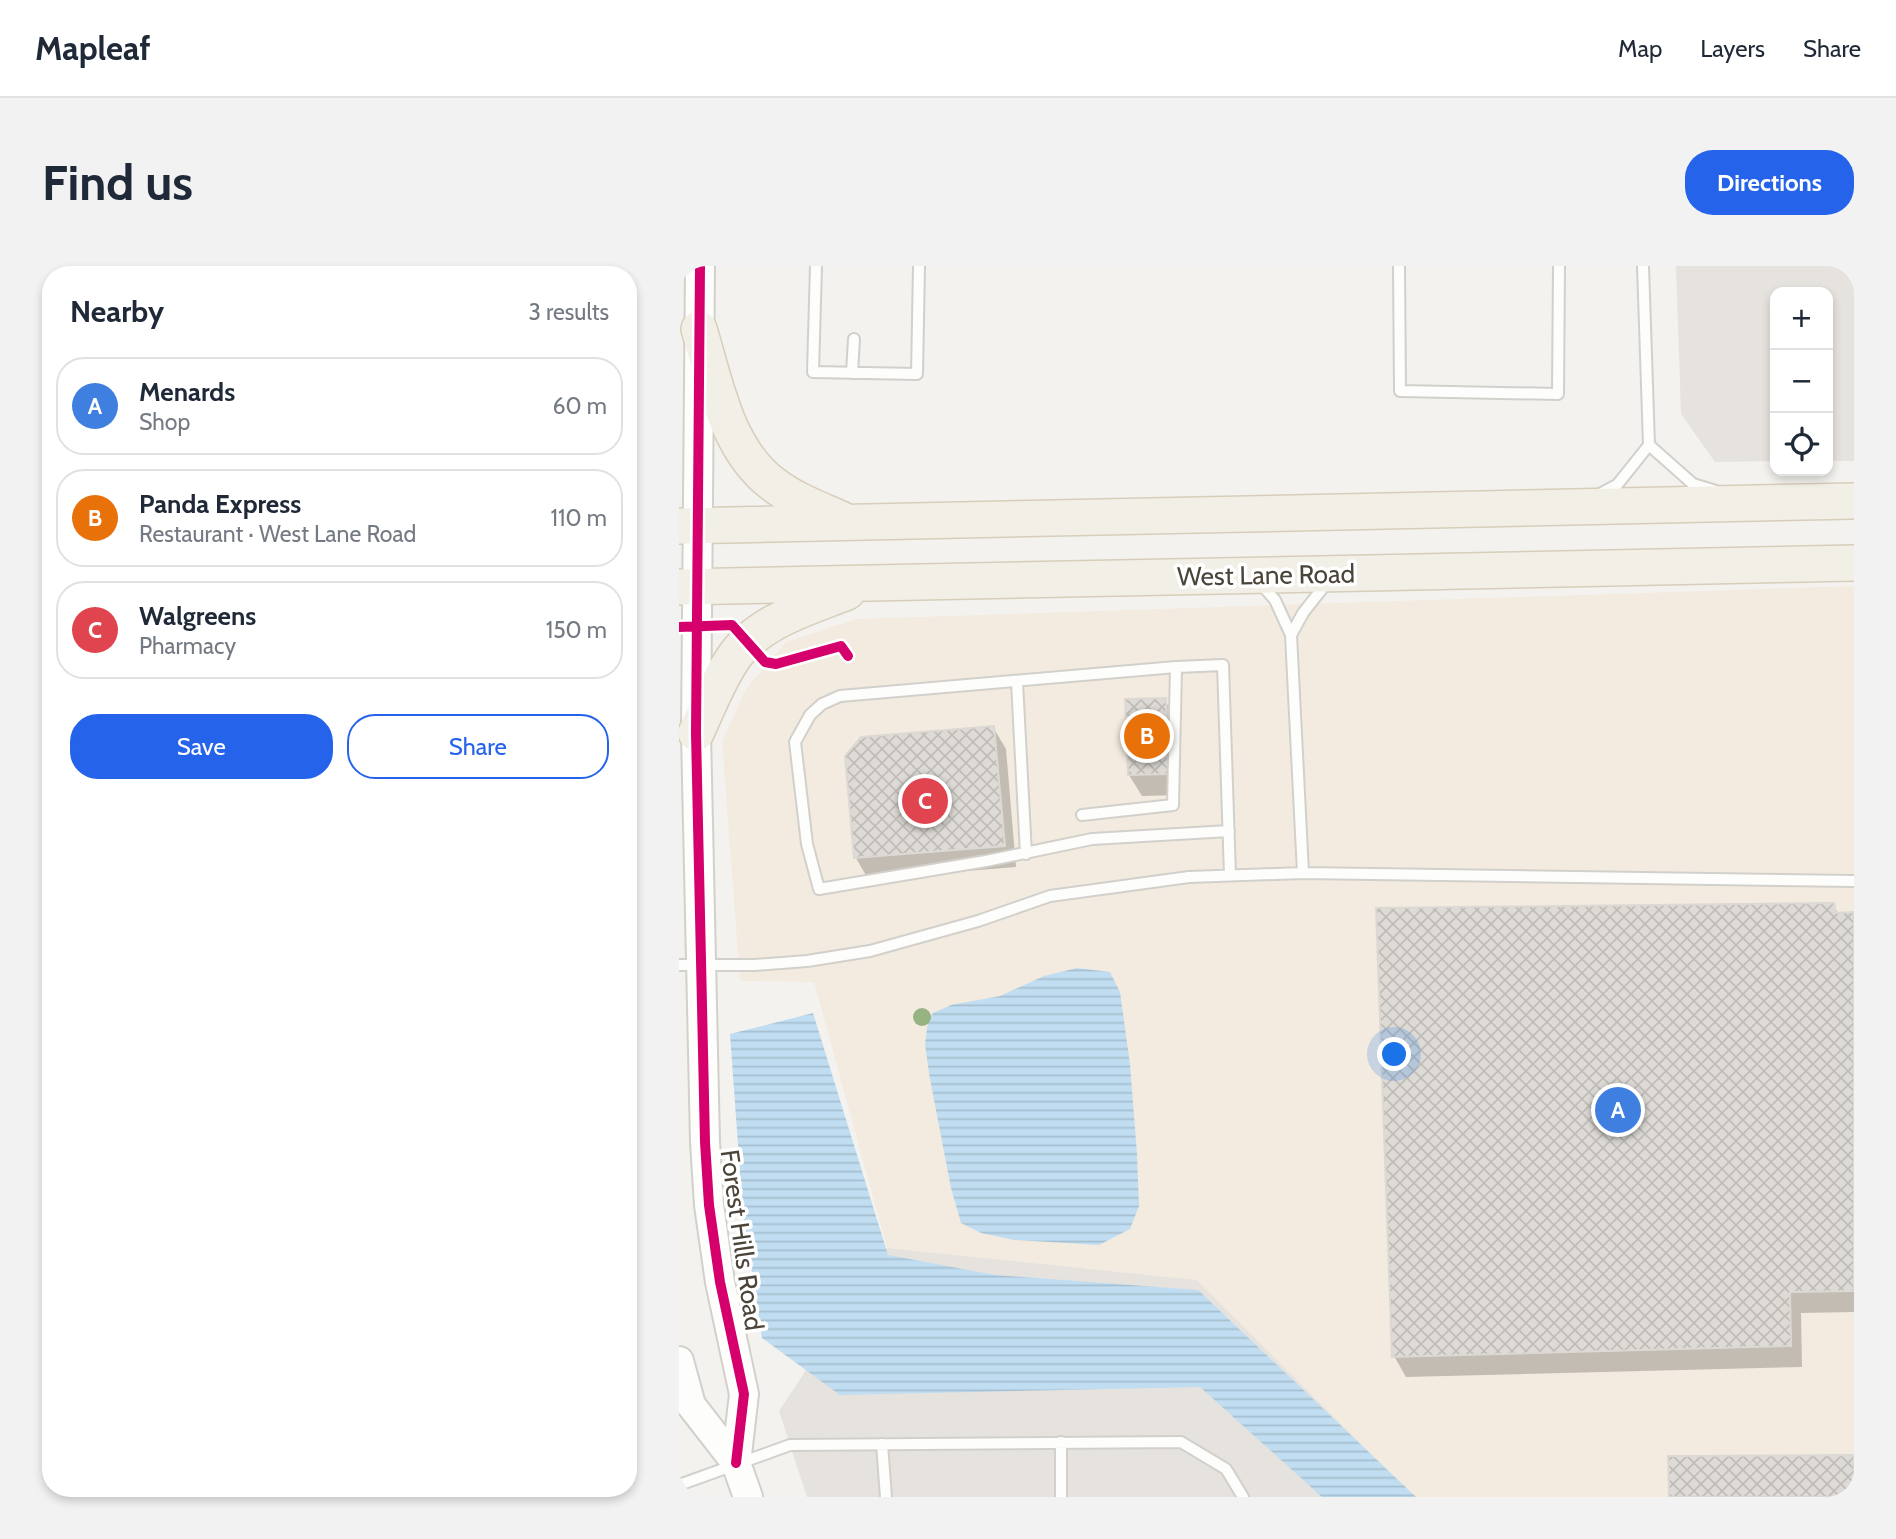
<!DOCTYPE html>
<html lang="en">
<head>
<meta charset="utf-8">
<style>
  :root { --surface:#fff; --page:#f2f2f3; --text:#1f2937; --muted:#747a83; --line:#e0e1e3; --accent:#2563eb }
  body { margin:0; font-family:Cabin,sans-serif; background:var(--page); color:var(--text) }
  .controls { position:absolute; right:21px; top:21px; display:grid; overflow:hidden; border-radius:14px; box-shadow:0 4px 10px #0003 }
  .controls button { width:63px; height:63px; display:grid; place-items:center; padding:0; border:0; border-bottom:2px solid var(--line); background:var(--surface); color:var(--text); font:35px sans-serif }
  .you { position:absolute; left:716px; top:789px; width:24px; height:24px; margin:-18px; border:5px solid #fff; border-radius:50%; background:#1a73e8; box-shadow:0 0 0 10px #1a73e833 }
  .badge { display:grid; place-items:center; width:46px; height:46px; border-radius:50%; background:var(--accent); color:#fff; font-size:23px; font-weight:700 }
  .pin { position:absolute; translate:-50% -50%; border:4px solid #fff; box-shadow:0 2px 7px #0006 }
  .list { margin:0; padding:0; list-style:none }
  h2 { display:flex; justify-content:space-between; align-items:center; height:91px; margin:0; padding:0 28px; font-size:30px }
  h2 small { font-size:23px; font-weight:400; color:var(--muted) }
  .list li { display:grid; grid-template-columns:46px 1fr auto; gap:21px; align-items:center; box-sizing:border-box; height:98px; margin:0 14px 14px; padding:0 14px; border:2px solid var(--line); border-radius:28px }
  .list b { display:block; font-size:26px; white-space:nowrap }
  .list p { margin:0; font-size:23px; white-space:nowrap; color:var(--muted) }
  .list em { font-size:23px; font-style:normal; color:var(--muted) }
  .actions { display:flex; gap:14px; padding:21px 28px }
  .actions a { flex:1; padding:16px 0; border:2px solid var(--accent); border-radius:28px; text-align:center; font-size:24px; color:var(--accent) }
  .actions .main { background:var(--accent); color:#fff }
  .icon { flex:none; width:38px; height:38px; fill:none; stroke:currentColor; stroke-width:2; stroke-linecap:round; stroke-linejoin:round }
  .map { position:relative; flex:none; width:1175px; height:1231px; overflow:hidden; border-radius:28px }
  header { display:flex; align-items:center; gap:42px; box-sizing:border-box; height:98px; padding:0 35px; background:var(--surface); border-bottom:2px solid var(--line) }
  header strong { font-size:33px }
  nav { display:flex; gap:38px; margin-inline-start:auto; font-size:24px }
  .intro { display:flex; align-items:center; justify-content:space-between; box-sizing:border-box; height:168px; padding:0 42px }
  h1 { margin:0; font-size:49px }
  .button { padding:18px 32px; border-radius:28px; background:var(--accent); color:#fff; font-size:24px; font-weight:700 }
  main { display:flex; gap:42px; padding:0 42px }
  aside { flex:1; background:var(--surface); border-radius:28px; box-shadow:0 4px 10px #0003 }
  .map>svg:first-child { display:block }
</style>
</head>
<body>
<header>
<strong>Mapleaf</strong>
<nav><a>Map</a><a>Layers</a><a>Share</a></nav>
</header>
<div class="intro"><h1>Find us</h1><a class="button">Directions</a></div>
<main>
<aside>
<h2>Nearby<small>3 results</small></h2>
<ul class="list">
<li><span class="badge" style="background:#3f7fe0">A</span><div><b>Menards</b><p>Shop</p></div><em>60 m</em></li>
<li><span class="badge" style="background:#e8710a">B</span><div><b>Panda Express</b><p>Restaurant · West Lane Road</p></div><em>110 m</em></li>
<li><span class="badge" style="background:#e0444e">C</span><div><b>Walgreens</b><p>Pharmacy</p></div><em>150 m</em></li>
</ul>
<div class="actions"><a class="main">Save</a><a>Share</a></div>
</aside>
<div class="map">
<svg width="1175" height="1231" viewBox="0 0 1175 1231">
  <defs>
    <pattern id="water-rules" width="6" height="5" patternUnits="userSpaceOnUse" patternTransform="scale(1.75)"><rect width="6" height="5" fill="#c0ddf1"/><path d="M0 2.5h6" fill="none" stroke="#a6bfcf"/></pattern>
    <pattern id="building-cross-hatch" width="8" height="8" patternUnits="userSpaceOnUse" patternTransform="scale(1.75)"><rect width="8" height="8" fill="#dedbd6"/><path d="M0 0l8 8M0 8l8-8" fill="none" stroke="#c0bdb8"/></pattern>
  </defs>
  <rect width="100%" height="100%" fill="#f4f2ee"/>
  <path fill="#f3ebdf" d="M1175,320V1231H735L518,1014L208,982L135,716L61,715L43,475L67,423L107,376L178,353Z"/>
  <path fill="#e6e2de" d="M208,982L518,1014L735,1231H128L100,1145Z"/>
  <path fill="#e6e3df" d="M997,0H1175V195H1149V26H1096V195L1036,196L1002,148Z"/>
  <path fill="url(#water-rules)" d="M398,702L431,706L441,726L451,798L458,888L460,940L451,963L420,979L335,974L302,967L282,957L272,922L251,813L246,779L249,755L254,747L272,739L321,730L365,710Z
    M134,747L209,989L316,1009L519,1024L737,1231H643L521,1121L161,1129L83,1072L64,948L51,768Z"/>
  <path fill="#0003" d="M486,434L498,455L501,529L463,530L450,509Z
    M314,461L327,483L337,601L189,613L177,592L168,491Z
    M1154,639L1160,648H1175V1046L1122,1047L1123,1101L727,1111L715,1090Z"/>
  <path fill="url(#building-cross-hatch)" stroke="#dcd9d4" stroke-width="2" d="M487,432L490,508L449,509L446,433Z
    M315,460L326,580L175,592L166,490L182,471Z
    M1155,637L1157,647L1175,646V1025L1111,1026L1112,1080L713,1091L697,642Z
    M1175,1189V1231H990L989,1190Z"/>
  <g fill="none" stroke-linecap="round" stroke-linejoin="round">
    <defs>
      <path id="service" d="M137,0L134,106L238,108L240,0
        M720,0L721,125L879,128L880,0
        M964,0L970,179
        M173,107L175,73
        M921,228L938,219L970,179L1014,218L1037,225
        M582,318L596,334L612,369L624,607
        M612,369L624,347L650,314
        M338,416L347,588
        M403,549L494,539L497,401
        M550,565L413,573L307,595L140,623L128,578L116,476L131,449L143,438L161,430L497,401L544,399L551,609
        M0,699H76L128,695L191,685L299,655L371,630L510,611L624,607L1175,615
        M382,1176V1231
        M203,1178L207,1231
        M0,1219L111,1179L502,1176L547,1203L564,1231"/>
      <path id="tertiary" d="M21,0L17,467L26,876L30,939L41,1016L65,1128L57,1197
        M0,1095L12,1139L57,1197L69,1231"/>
      <path id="primary" d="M20,63C36,115 47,183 94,218C113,233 139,243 162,253
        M0,260L1175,235
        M0,321L1175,297
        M17,467C28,443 38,417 53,394C77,356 128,342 168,326"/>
    </defs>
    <use href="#service" stroke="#d2d0cb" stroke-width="14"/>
    <use href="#tertiary" stroke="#d2d0cb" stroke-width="32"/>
    <use href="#primary" stroke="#d6cebb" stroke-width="38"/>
    <use href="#service" stroke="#fdfdfc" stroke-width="10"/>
    <use href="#tertiary" stroke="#fdfdfc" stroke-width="28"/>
    <use href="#primary" stroke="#f2efe6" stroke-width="35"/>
    <defs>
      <path id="cycleway" d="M21,0L17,467L26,876L30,939L41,1016L65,1128L57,1197
        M0,361L53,359L86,396L97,398L162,380L169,390"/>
    </defs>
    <use href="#cycleway" stroke="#fff" stroke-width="15"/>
    <use href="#cycleway" stroke="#d6006c" stroke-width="10"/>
  </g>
  <circle fill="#96b382" cx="243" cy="751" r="9"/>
  <g text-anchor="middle" stroke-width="7" stroke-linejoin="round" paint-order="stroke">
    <g font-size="26" fill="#4b4439" stroke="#fff">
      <text transform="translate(587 309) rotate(-1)" y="9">West Lane Road</text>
      <text transform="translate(63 974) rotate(82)" y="9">Forest Hills Road</text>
    </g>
  </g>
</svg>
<div class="controls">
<button>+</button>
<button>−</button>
<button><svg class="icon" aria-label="locate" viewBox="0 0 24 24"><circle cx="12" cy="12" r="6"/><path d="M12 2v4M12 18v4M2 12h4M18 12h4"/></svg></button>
</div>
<div class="you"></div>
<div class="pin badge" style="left:939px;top:844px;background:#3f7fe0">A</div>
<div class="pin badge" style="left:468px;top:470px;background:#e8710a">B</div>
<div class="pin badge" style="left:246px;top:535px;background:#e0444e">C</div>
</div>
</main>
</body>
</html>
